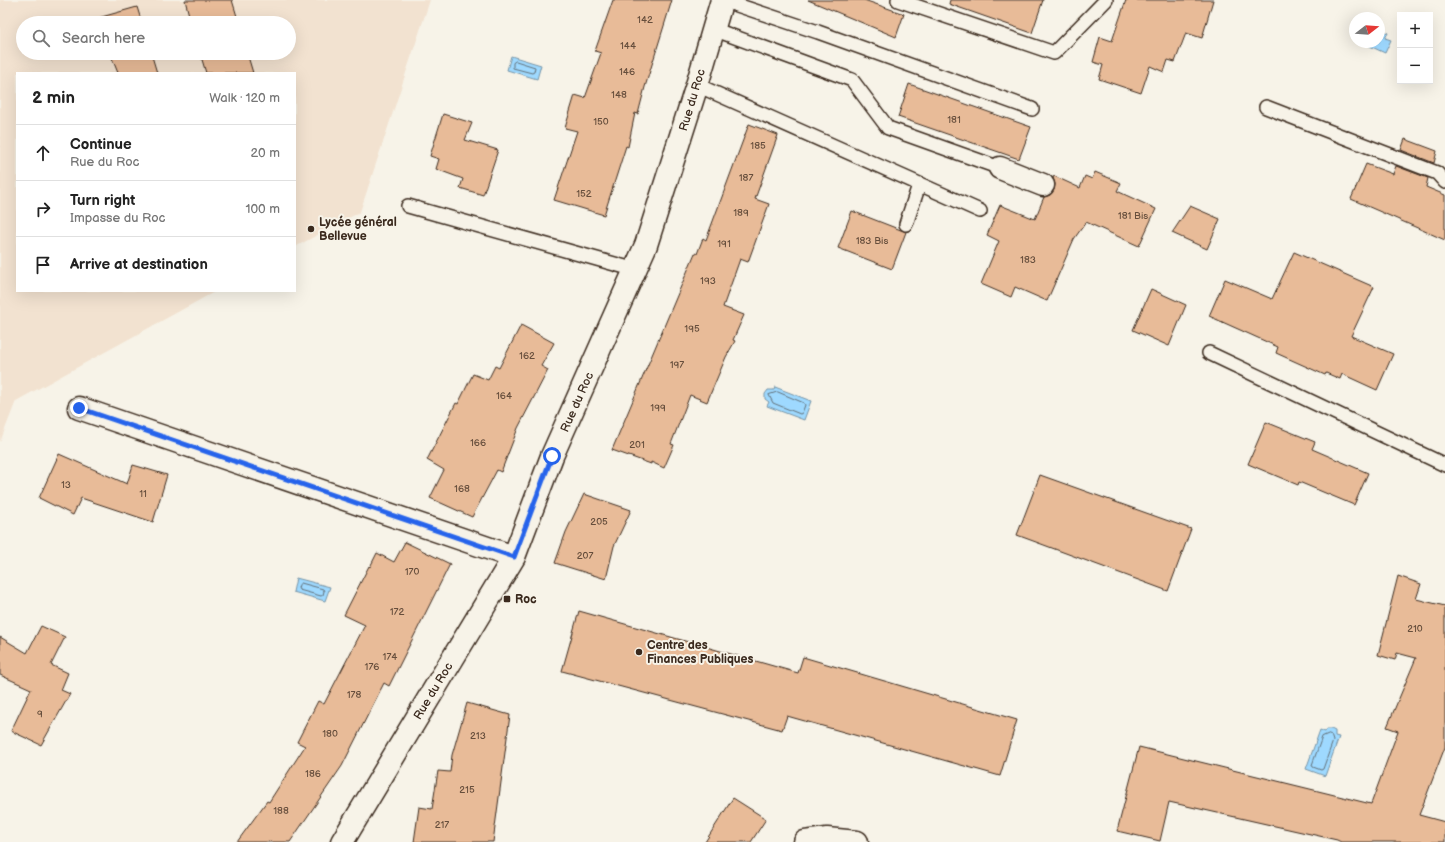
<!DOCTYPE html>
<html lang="en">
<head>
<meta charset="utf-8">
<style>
  :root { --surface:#fff; --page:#f6f6f6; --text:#222; --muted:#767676; --line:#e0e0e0 }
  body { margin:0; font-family:"Balsamiq Sans",sans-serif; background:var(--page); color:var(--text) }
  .controls { position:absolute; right:12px; top:12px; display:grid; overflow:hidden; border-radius:0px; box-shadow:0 4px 16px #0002 }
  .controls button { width:36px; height:36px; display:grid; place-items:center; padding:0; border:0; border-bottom:1px solid var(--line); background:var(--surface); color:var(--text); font:20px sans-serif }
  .compass { position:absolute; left:1349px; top:12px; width:36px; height:36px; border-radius:50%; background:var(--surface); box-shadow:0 4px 16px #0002; rotate:73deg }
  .stop { position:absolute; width:12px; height:12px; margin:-9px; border:3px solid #2563eb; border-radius:50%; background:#fff }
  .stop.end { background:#2563eb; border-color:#fff; box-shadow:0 1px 4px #0008 }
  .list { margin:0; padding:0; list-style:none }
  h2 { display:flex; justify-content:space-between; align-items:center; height:52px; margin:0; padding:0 16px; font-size:17px }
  h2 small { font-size:13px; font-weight:400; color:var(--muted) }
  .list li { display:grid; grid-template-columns:26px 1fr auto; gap:12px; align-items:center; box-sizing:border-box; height:56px; padding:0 16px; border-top:1px solid var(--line) }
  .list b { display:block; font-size:15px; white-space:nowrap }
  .list p { margin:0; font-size:13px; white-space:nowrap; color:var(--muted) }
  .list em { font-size:13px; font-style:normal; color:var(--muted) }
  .icon { flex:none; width:22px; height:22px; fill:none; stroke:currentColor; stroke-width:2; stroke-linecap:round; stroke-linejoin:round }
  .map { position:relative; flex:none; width:1445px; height:842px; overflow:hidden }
  .search { position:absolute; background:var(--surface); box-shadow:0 4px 16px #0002; left:16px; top:16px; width:280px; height:44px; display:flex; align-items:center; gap:10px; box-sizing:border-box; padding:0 14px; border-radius:22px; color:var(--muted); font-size:15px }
  .panel { position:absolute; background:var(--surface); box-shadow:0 4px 16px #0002; left:16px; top:72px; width:280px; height:220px; border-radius:0px }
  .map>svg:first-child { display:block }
</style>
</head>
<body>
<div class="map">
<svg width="1445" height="842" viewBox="0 0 1445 842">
  <rect width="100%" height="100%" fill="#f7f3e8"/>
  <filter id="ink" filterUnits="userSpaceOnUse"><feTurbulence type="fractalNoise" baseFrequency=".025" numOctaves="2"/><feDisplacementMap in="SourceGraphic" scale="8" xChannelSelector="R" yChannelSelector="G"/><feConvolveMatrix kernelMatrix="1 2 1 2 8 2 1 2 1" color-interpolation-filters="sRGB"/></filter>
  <g filter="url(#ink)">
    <path fill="#f2e2d0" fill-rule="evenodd" d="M0,0H430L360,212L295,247V73H17V291H216L16,401L0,442ZM23,23H289V53H23Z"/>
    <path fill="#9ed9ff" stroke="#7693a5" d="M1379,29L1388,33L1385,38L1391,40L1385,53L1361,42H1379Z
      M511,56L541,65L537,79L507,70Z
      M775,387L811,401L804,420L767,406L769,402L765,399V394L768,390H774Z
      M296,578L330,587L325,601L293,592Z
      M1327,729H1331L1335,731V736L1339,737L1325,776L1306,769L1320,730L1325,732Z"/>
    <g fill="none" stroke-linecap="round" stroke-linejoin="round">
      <path stroke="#637078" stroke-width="1" d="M516,61L535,67L534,72L532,73L513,68V63Z
        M778,392L804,403L805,405L802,413L800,414L773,403L769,395Z
        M301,583L323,589L324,591L323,595L321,596L299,590L298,588L299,585Z
        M1329,734L1331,735L1333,741L1323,769L1321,770L1313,767L1312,765L1322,737Z"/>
    </g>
    <path fill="#e8bb98" stroke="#3b2a1e" d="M185,0H232L239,23H191Z
      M613,0H672L645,87L638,114L635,113L628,147L626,146L604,215L554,200L577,131L565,128L575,95L585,98L601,53L595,51Z
      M808,0H864L904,14L896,37Z
      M950,0H1043L1032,33L949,4Z
      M1126,0H1213L1202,38L1186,33L1175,62L1168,60L1164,72L1150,66L1141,93L1099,79L1103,65L1093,62L1100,37L1112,41Z
      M137,7L142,23H100L98,18Z
      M110,53H151L157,73H118Z
      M200,53H247L253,73H206Z
      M909,84L1031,127L1019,159L898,117Z
      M443,114L472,123L465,140L498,150L483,195L460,188L463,179L436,169L439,159L430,156Z
      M749,124L778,135L755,199L769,204L748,262L740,259L723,307L744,315L733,340L735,341L726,357L707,402L690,395L671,444L674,445L664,468L651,462V464L612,450L695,253L697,254L703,238L706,240Z
      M1405,139L1437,151L1434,163L1401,150Z
      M1366,164L1393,174L1396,166L1428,178L1426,187L1445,195V240L1351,199Z
      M1095,172L1121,183L1117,191L1156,209L1139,246L1086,222L1074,239L1047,301L1015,287L1011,297L981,284L999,241L987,235L1000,205L1035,219L1044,197L1050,195L1054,190L1055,184L1053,178L1054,176L1080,188L1085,176L1092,179Z
      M1190,206L1220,219L1207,249L1172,233Z
      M852,211L906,232L892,269L838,248Z
      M1294,252L1374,287L1351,336L1393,354L1377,390L1342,374L1340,379L1326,373L1325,375L1276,353L1278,347L1209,316L1225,279L1272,299Z
      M1151,289L1186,305L1169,346L1133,330Z
      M521,325L554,343L541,366L548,370L518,428L501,472L497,470L472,517L430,498L444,470L427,460L456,403L458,404L473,374L488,380L495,366L499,368Z
      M1266,422L1315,442L1312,449L1368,473L1354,505L1299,482L1298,485L1248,464Z
      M59,454L127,484L133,465L167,475L153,522L81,498L73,515L39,498Z
      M1040,475L1191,529L1168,591L1017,535Z
      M584,494L631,510L614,546L606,579L555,563L566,532Z
      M405,542L450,564L389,686L384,683L342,766L290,842H237L267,801L269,802L305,746L297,742L318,701L324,704L365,625L344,615L369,566L370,567L377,553L394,562Z
      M1398,576L1421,584L1416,599L1445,606V747L1419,815L1445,822V842H1341L1337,840L1169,802L1160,841L1117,831L1139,747L1371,804L1398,731L1387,727L1416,658L1397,653L1395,660L1378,655Z
      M579,611L798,673L803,657L1017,720L1000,776L787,716L782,730L562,671Z
      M41,626L65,637L51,665L68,673L61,690L70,694L41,745L11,731L31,689L0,675V637L27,653Z
      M467,703L510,715L493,842H414L419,807L432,809L438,771L450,772L452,755Z
      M733,798L766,819L751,842H705Z"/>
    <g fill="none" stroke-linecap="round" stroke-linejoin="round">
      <defs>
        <path id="service" d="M722,0L818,32L1032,109
          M898,0L1054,53L1106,0
          M713,29L852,80L888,128L1000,168
          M697,85L980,211
          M1266,107L1437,173L1445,182
          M408,206L636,270
          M906,224L919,185
          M1209,353L1445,465"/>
        <path id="minor" d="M1000,168L1043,185
          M79,408L514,557
          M342,842L514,557L552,456L646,245L697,85L722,0
          M805,842L827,839L857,842"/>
      </defs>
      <use href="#service" stroke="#3b2a1e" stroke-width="16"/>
      <use href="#minor" stroke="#3b2a1e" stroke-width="25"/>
      <use href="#service" stroke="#f7f3e8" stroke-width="13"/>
      <use href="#minor" stroke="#f7f3e8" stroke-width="22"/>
    </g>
  </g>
  <g fill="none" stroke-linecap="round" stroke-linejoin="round" filter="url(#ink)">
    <path stroke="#2563eb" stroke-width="5" d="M79,408L514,557L552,456"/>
  </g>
  <g fill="#3b2a1e" stroke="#f7f3e8" stroke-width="1.5">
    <circle cx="311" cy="229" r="4"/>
    <rect x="503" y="595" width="8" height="8" rx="2"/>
    <circle cx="639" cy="652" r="4"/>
  </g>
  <g text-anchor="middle" stroke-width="4" stroke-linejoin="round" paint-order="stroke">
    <g font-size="10" fill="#664e3c">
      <text x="645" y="23">142</text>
      <text x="628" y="49">144</text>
      <text x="627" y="75">146</text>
      <text x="619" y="98">148</text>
      <text x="954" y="123">181</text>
      <text x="601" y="125">150</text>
      <text x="758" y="149">185</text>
      <text x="746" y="181">187</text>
      <text x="584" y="197">152</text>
      <text x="741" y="216">189</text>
      <text x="1133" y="219">181 Bis</text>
      <text x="872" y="244">183 Bis</text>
      <text x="724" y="247">191</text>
      <text x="1028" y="263">183</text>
      <text x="708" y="284">193</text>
      <text x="692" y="332">195</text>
      <text x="527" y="359">162</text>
      <text x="677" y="368">197</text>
      <text x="504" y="399">164</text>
      <text x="658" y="411">199</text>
      <text x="478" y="446">166</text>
      <text x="637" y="448">201</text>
      <text x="66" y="488">13</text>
      <text x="462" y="492">168</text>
      <text x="143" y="497">11</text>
      <text x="599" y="525">205</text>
      <text x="585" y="559">207</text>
      <text x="412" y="575">170</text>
      <text x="397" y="615">172</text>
      <text x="1415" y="632">210</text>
      <text x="390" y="660">174</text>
      <text x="372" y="670">176</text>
      <text x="354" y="698">178</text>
      <text x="40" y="717">9</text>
      <text x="330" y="737">180</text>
      <text x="478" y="739">213</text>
      <text x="313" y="777">186</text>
      <text x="467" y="793">215</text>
      <text x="281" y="814">188</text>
      <text x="442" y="828">217</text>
    </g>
    <g font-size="12" fill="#3b2a1e" stroke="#f7f3e8">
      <text transform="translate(692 100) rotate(-73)" y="4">Rue du Roc</text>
      <text transform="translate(577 402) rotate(-66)" y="4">Rue du Roc</text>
      <text transform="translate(433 691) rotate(-59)" y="4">Rue du Roc</text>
    </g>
    <g font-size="12" font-weight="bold" fill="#3b2a1e" stroke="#f7f3e8" text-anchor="start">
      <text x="319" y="226">Lycée général<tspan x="319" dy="14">Bellevue</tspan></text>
      <text x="515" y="603">Roc</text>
      <text x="647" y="649">Centre des<tspan x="647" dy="14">Finances Publiques</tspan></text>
    </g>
  </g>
</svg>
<div class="controls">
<button>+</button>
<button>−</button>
</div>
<svg class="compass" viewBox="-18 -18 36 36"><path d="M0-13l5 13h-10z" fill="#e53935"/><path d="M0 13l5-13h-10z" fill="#767676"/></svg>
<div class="stop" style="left:552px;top:456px"></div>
<div class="stop end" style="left:79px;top:408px"></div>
<div class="search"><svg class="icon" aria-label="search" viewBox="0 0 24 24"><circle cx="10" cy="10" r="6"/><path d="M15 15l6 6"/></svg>Search here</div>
<section class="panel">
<h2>2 min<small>Walk · 120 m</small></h2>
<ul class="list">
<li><svg class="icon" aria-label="ahead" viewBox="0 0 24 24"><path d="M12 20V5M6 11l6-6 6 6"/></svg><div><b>Continue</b><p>Rue du Roc</p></div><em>20 m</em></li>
<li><svg class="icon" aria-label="right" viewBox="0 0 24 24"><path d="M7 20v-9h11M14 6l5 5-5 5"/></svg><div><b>Turn right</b><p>Impasse du Roc</p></div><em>100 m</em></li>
<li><svg class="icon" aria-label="arrive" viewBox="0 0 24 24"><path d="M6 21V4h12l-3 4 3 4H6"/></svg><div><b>Arrive at destination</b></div></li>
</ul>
</section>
</div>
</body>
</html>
